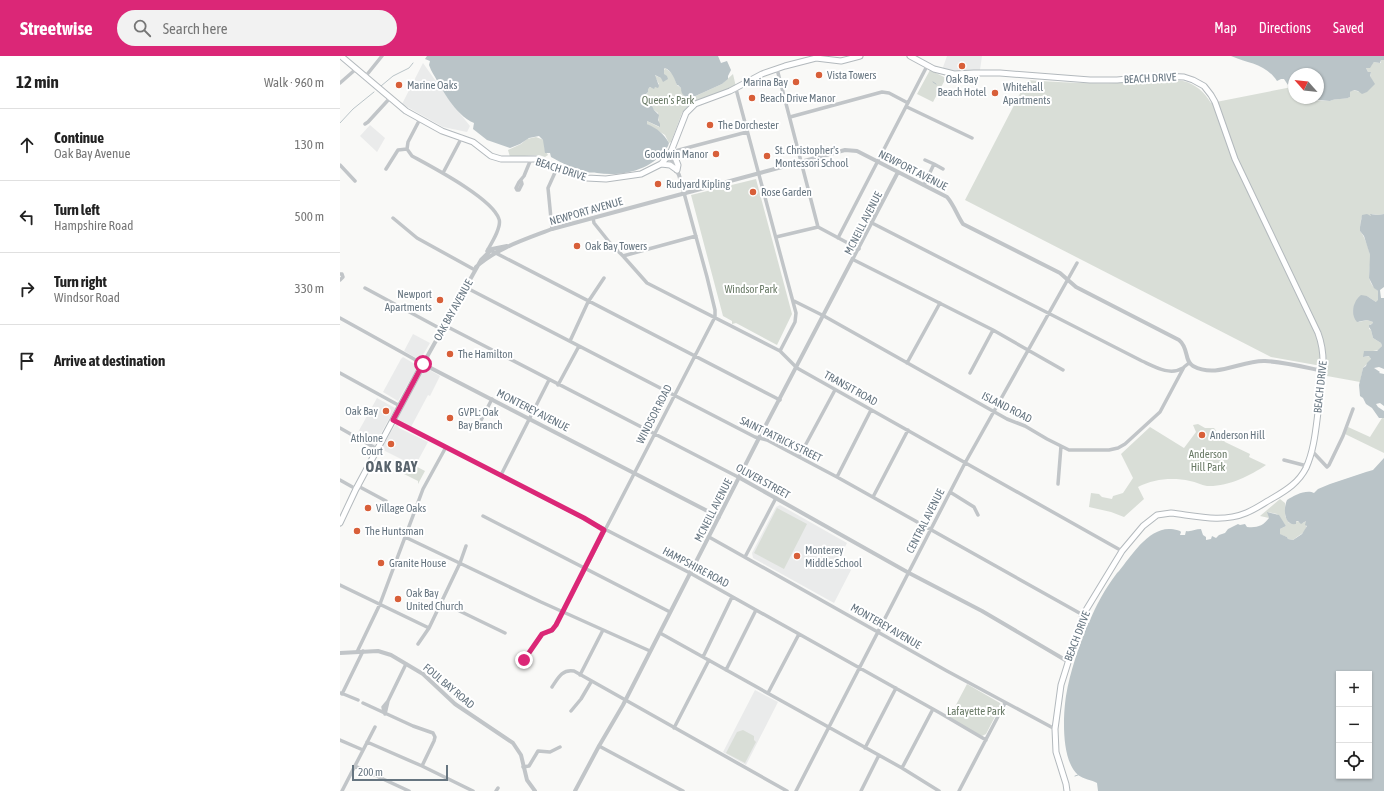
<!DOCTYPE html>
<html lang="en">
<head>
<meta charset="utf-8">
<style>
  :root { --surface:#fff; --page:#f2f2f2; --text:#222; --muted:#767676; --line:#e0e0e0; --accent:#db2777 }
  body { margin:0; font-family:"Asap Condensed",sans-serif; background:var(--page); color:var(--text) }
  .controls { position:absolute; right:12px; bottom:12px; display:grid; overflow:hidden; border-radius:0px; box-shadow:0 1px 3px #0004 }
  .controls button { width:36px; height:36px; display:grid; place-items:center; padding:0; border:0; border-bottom:1px solid var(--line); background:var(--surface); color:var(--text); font:20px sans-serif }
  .compass { position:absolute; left:948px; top:12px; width:36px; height:36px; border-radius:50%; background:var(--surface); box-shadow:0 1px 3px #0004; rotate:297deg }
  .scale { position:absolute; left:12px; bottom:10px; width:96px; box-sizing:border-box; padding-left:4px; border:2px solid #667580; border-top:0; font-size:11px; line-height:14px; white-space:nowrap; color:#667580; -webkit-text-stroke:3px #fff; paint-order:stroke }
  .stop { position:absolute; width:12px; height:12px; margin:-9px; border:3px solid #db2777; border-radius:50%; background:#fff }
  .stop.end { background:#db2777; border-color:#fff; box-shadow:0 1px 4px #0008 }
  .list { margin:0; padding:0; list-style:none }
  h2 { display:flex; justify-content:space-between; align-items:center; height:52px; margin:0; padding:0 16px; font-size:17px }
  h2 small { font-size:13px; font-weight:400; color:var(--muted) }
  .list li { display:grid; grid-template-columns:26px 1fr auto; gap:12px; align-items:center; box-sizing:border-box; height:72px; padding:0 16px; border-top:1px solid var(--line) }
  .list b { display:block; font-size:15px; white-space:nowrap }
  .list p { margin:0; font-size:13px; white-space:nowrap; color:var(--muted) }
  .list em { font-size:13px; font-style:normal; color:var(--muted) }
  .icon { flex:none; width:22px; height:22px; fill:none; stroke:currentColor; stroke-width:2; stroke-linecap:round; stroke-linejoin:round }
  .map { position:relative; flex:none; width:1044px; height:735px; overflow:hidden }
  header { display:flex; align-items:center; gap:24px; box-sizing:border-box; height:56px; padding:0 20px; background:var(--accent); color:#fff }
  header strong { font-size:19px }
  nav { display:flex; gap:22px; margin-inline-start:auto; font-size:14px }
  .search { width:280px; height:36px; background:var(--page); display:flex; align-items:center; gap:10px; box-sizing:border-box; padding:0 14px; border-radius:22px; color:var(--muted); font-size:15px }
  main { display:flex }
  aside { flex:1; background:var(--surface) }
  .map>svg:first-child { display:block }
</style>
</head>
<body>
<header>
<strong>Streetwise</strong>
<div class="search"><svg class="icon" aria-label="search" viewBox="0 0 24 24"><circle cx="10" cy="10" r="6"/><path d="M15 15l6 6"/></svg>Search here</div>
<nav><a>Map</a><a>Directions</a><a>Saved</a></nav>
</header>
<main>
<aside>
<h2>12 min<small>Walk · 960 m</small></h2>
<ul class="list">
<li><svg class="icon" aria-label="ahead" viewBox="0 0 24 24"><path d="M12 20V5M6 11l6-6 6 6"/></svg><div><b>Continue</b><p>Oak Bay Avenue</p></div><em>130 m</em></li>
<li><svg class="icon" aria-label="left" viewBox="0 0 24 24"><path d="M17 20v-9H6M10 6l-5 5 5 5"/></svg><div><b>Turn left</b><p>Hampshire Road</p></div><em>500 m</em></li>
<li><svg class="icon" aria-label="right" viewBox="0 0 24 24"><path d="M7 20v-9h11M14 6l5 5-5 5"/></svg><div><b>Turn right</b><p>Windsor Road</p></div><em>330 m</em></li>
<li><svg class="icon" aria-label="arrive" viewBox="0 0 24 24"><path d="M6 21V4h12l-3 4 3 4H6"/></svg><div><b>Arrive at destination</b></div></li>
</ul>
</aside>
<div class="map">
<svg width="1044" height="735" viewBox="0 0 1044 735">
  <rect width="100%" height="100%" fill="#f9f9f7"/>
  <path fill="#eaebeb" d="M607,0H642L640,14L616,16L602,14Z
    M83,7L110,45L130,70L127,76L103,71L62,48Z
    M30,69L45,82L37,96L20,80Z
    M73,278L90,287L80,304L64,295Z
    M63,301L78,310L58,345L43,336L61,303Z
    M86,312L100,320L90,340L88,339L71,371L57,363L84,313Z
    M37,342L55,352L34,390L30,388V386L17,378Z
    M55,369H57L59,372L88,386L75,410L41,393Z
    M440,449L507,487L497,506L511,514L494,547L413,502L412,497L436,451Z
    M415,634L438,646L406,709L383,696Z"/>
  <path fill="#d9ded7" d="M1041,4H1044V158L1038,159L1032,158V160L1023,159L1021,163L1020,175C1024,179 1029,193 1030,199C1032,214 1023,223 1038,235V246H1036L1027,240H1025L1015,247L1013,255L1019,266L1027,264L1033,266L1032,268H1030L1029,273L1031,274L1033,282L1041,287L1042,290L1039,294L1027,296L1024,298V301L1030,300L1031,304L1023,312L1020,326L987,320V311L931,301L625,144L687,24C716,26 746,28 776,27C795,27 825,21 843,25C856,28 864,36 871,47L952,31L951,37L954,39V42H968L970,44L990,45C996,42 1003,44 1010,41V36L1013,34L1020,36L1033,26L1030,21L1031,16H1028L1026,12L1031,10L1034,6L1041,7Z
    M325,12L333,18L337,29L341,32L344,39L351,42L382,28L393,18L396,31L349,49L342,57L331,86L329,87L325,79L307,68V65L319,71L318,57L308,49L305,39L308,36L307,33C311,30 315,31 319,28L314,19L321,22Z
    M590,14L606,22L593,46L577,38Z
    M196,81L204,84L205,94L208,99L205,101L199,99L170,101L168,94L181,88L187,83Z
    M416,123L452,258L437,289L396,267L392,268V265L383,260L351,139Z
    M1042,362H1044V397L1005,378L1008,371L1030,381Z
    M858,368L865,372H874L885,386L910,398L909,401L926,409C910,420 887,431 867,430C861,429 856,426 850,425C832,421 814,423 798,431L804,443L784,461L771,456L749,451L751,437L759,438L762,441L772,443L773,440L783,437L793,422L781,398L810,371L844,392L856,376L853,369Z
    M64,404L85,415L78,428V425L58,415Z
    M940,443L945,447V460L949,467L956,468V465L963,467L966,465C969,476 960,478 953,484L948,483L947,481L939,478L940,473L946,470L937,458L928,456L929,462L920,460Z
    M437,452L467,468L444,513L414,497Z
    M627,628L660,647L661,649L646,678L642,680L609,662Z
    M403,674L414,680V684L416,686L405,707L386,697L397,676Z"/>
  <path fill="#bac4c8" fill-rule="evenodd" d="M87,0H378L381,7L387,5L391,14L388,20V23L382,28L351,42C345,41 341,39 341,32L338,29H337C334,22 332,15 325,12L324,13V18L327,20L328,23L323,26L321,22L315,19L319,30L318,32L315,31L314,33L310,31L308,33V36L305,39L308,49L312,50L314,54L319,59L318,64L320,68V71L307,65V68C318,73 323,77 329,87L328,90C314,114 282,121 257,117C254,116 249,117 245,116C233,113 222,107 211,101L210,97H205L203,84L199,80L189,82L180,88L170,92L147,84L133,73L134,67C114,58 102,33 91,14L89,9L90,5L85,3Z
    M891,0H1044V4H1041L1040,7L1034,6L1030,12H1026L1028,16H1031L1030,20L1035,28L1027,36L1022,38L1018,35L1014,34L1010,36V41C1004,44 996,42 990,45L968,43V42H978V18H954V39L951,38L952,31L948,32V29L944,23H941L937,25C925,7 909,8 891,0Z
    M1027,158L1031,160L1030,158L1038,159L1044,158V231L1040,234L1041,242H1044V313L1039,311L1034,312L1040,316L1039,317L1044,318V350L1040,347L1036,348L1038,351L1044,355V362H1039L1032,352L1026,348L1023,342L1020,340L1019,329L1023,312L1026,310L1027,307L1031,303L1029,300L1023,301L1024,295H1037L1042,290L1041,287L1033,282L1031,274L1029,271V269L1032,268L1033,266L1027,264L1017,266C1010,258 1013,245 1021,239L1027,240L1036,246L1038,244V235L1034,232L1029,222L1030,199L1024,180L1020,175V171L1022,159Z
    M1044,402V735H758L757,727C752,724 743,723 738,719C721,704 723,660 726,640C730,615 739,591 748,567H749C756,549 765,533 777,517L779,515C791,500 809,471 831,473C834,473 837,474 840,475L841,476L840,479H845L846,475C852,476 855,473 861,473L863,479L866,481V484L871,483L872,480L876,482L879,479L885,477L888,473L898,468L900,469L905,468L907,471C917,472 923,470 929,462L927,456L939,459L946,470L940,473V478L947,481L948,483L953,484L962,478L967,470L965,469L966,465L961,468L958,465H956V468C944,470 943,453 947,444C954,439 967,433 974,437L978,433L990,428L1026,416L1033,414ZM999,618H1029V720H999Z"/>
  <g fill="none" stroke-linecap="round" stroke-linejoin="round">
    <path stroke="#bac4c8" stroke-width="1" d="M593,26L596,28
      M41,30L53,20L69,12L73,7
      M0,67L13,53L34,36
      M735,720L738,719"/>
    <defs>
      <path id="secondary" d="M1,0L66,55L102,75L133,86L151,100L161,103H196L234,119L247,122L266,123L301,118L321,108L330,98L346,57L355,48L390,35L422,18L445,10L476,2L501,5L520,0
        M570,0L594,13L614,18L634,17H660L750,24H777L821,20L844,21L853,24L864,30L871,39L875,46L895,103L978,277C987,301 982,323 979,349C976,369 975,392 966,412C959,426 947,434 933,442C924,447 916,453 906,457C882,467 856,460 831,457L817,459L803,470L782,495L743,559L721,629L715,673L716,696L726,728L727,735
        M332,94L338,109L337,114
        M321,108L330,109L337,114
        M0,467L16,433L83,308"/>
    </defs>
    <use href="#secondary" stroke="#b3b9bd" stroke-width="7"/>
    <path stroke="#c1c5c8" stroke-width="3.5" d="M437,13L478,171
      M25,21L42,0
      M0,27L16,13
      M396,33L456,257L455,266L440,295
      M567,51L632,82
      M450,61L542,36L549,37L568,47
      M25,68L28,66L50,42
      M67,93L72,100C92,111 152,142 159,163C162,171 151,188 147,195
      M67,93L68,86L80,63
      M332,94L335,95L407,76
      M594,108L603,113
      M0,109L15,125
      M46,113L58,94L67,93
      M103,117L122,81
      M181,124L182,128L179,134H177L176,132L179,126L184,120L191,103
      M584,129L594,108L585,104
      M53,162L77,182L135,214
      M253,162L254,167L270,187L283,200L307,227L440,295L457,312L782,495
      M532,167L802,305C815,311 830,320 843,312
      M212,173L208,132L217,112
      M436,181L478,171L519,193
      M498,182L587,10
      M148,193L440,344
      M283,200L356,180
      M514,204L653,274L723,314
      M0,218H2L3,221L0,224
      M125,231L415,381L427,384L497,421L743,559
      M25,232L101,273
      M454,245L484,260L667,363L685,370L707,383L729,394H769L778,392L785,388L820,356L844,311L849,307
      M0,262L83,308
      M104,269L400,422
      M230,285L248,246L264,222
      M567,307L600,247
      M0,317L60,350
      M630,317L653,274
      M218,329L239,290
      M53,364L350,517L600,657L646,684
      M0,372L37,393
      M137,372L152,343
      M972,395L987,411L989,409L1003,380L1013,353
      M459,401L495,334
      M944,404L967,410
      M161,419L209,324
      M497,421L531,354
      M0,424L16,433
      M718,428L721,390
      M18,430L46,445
      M610,436L634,451L638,459
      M533,441L568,374
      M143,460L330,556
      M65,481L201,546L310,595
      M369,481L607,615L715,673
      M405,501L436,442
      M0,529L89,572
      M101,546L165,577
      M320,577L562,712L599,735
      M78,588L89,572L120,507L126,490
      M17,596L40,548L83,433L106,391
      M363,601L392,541
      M184,604L202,578L212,575L216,569C269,466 322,364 375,261V254L367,221L344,137
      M386,614L416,554
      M240,619L263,574
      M212,631C218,622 222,613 234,615L447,735
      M1,637L18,644
      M428,637L459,578
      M2,638L23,595
      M23,647L73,670L93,677L95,681L94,685L82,710
      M231,655L241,643L251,626
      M44,656L43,651L48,645L66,608
      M45,658L48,645
      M334,672L369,604
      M0,684L23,694
      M27,686L82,710L133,735
      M259,690L343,735
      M525,692L556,632
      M15,710L69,735
      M183,711L189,710L198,695L210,696L220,691
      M562,712L593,653
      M2,735L35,671
      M156,735L158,732
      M456,735L625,407L737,207
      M521,735L539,699
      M619,735L665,647"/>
    <path stroke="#c1c5c8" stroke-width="4" d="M329,100L339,119L344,137
      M167,190L152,193L141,204L83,308L379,461
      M136,211C157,192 186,183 212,173L505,94L517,95L607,141C614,149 617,159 623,168L720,217L736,231L839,284C849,292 844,305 853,310C877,323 901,304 925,305C944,306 964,311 983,315
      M400,422L569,517L642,555L727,605
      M0,597L38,595L51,599L83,618L115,648L173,687L181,699L187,724L195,735
      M235,735L259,690L283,649L419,382L558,116"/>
    <use href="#secondary" stroke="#fff" stroke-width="5"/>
  </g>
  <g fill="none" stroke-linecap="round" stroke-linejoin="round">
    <path stroke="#db2777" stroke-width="5" d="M83,308L53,364L244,462L264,474L216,569L212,574L202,578L184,604"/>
  </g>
  <g fill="#d85f39" stroke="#fff" stroke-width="1.5">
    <circle cx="622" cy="10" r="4"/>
    <circle cx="479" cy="19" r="4"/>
    <circle cx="456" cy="26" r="4"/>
    <circle cx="59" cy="29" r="4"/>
    <circle cx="655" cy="37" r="4"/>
    <circle cx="412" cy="42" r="4"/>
    <circle cx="370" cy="69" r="4"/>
    <circle cx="376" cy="98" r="4"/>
    <circle cx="427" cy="100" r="4"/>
    <circle cx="318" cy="128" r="4"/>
    <circle cx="413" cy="136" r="4"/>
    <circle cx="237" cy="190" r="4"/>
    <circle cx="100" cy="244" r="4"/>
    <circle cx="110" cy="298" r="4"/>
    <circle cx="46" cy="355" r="4"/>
    <circle cx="110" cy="362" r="4"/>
    <circle cx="862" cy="379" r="4"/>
    <circle cx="51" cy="388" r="4"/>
    <circle cx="28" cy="452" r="4"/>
    <circle cx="17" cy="475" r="4"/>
    <circle cx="457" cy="500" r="4"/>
    <circle cx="41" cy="507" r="4"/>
    <circle cx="58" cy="543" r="4"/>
  </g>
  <g text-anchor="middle" stroke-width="4" stroke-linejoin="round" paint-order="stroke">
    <g font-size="11" fill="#667580" stroke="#fff" text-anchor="start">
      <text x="487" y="23">Vista Towers</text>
      <text x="622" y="27" text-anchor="middle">Oak Bay<tspan x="622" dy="13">Beach Hotel</tspan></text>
      <text x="448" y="30" text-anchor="end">Marina Bay</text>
      <text x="67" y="33">Marine Oaks</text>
      <text x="663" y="35">Whitehall<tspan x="663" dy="13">Apartments</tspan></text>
      <text x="420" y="46">Beach Drive Manor</text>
      <text x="378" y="73">The Dorchester</text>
      <text x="435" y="98">St. Christopher's<tspan x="435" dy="13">Montessori School</tspan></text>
      <text x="368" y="102" text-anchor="end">Goodwin Manor</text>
      <text x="326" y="132">Rudyard Kipling</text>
      <text x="421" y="140">Rose Garden</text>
      <text x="245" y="194">Oak Bay Towers</text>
      <text x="92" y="242" text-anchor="end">Newport<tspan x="92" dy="13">Apartments</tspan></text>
      <text x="118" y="302">The Hamilton</text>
      <text x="38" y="359" text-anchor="end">Oak Bay</text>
      <text x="118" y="360">GVPL: Oak<tspan x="118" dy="13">Bay Branch</tspan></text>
      <text x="870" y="383">Anderson Hill</text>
      <text x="43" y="386" text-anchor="end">Athlone<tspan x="43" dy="13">Court</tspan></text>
      <text x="36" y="456">Village Oaks</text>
      <text x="25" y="479">The Huntsman</text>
      <text x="465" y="498">Monterey<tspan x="465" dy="13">Middle School</tspan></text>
      <text x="49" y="511">Granite House</text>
      <text x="66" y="541">Oak Bay<tspan x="66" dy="13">United Church</tspan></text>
    </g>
    <g font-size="11" fill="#667580" stroke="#fff">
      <text transform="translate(810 22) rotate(-3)" y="4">BEACH DRIVE</text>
      <text transform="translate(221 113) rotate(18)" y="4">BEACH DRIVE</text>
      <text transform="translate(573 114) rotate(27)" y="4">NEWPORT AVENUE</text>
      <text transform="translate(246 155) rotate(-16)" y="4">NEWPORT AVENUE</text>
      <text transform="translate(523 167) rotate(-63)" y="4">MCNEILL AVENUE</text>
      <text transform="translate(113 254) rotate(-61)" y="4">OAK BAY AVENUE</text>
      <text transform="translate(980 331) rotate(-84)" y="4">BEACH DRIVE</text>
      <text transform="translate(511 332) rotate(29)" y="4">TRANSIT ROAD</text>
      <text transform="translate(667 351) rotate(27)" y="4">ISLAND ROAD</text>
      <text transform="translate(193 354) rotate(27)" y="4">MONTEREY AVENUE</text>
      <text transform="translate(314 358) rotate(-63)" y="4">WINDSOR ROAD</text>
      <text transform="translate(441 383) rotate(26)" y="4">SAINT PATRICK STREET</text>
      <text transform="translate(423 425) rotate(29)" y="4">OLIVER STREET</text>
      <text transform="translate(373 454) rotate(-63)" y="4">MCNEILL AVENUE</text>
      <text transform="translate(585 465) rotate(-63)" y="4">CENTRAL AVENUE</text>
      <text transform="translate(356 511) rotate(28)" y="4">HAMPSHIRE ROAD</text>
      <text transform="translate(546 570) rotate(30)" y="4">MONTEREY AVENUE</text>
      <text transform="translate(737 580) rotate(-69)" y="4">BEACH DRIVE</text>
      <text transform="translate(109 630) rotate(40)" y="4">FOUL BAY ROAD</text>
    </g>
    <g font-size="11" fill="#687965" stroke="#fff">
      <text x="328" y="48">Queen’s Park</text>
      <text x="411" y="237">Windsor Park</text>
      <text x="868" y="402">Anderson<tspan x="868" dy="13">Hill Park</tspan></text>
      <text x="636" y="659">Lafayette Park</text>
    </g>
    <g font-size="15" font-weight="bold" letter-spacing="1" fill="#58636c" stroke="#fff">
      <text x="52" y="416">OAK BAY</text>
    </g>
  </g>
</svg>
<div class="controls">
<button>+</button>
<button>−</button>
<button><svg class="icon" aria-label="locate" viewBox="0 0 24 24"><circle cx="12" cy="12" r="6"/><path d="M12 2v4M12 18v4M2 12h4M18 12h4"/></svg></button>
</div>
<svg class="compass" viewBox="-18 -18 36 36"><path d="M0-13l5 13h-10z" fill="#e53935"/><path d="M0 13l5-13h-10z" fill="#767676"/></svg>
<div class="scale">200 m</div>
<div class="stop" style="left:83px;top:308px"></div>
<div class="stop end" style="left:184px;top:604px"></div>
</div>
</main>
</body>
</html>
